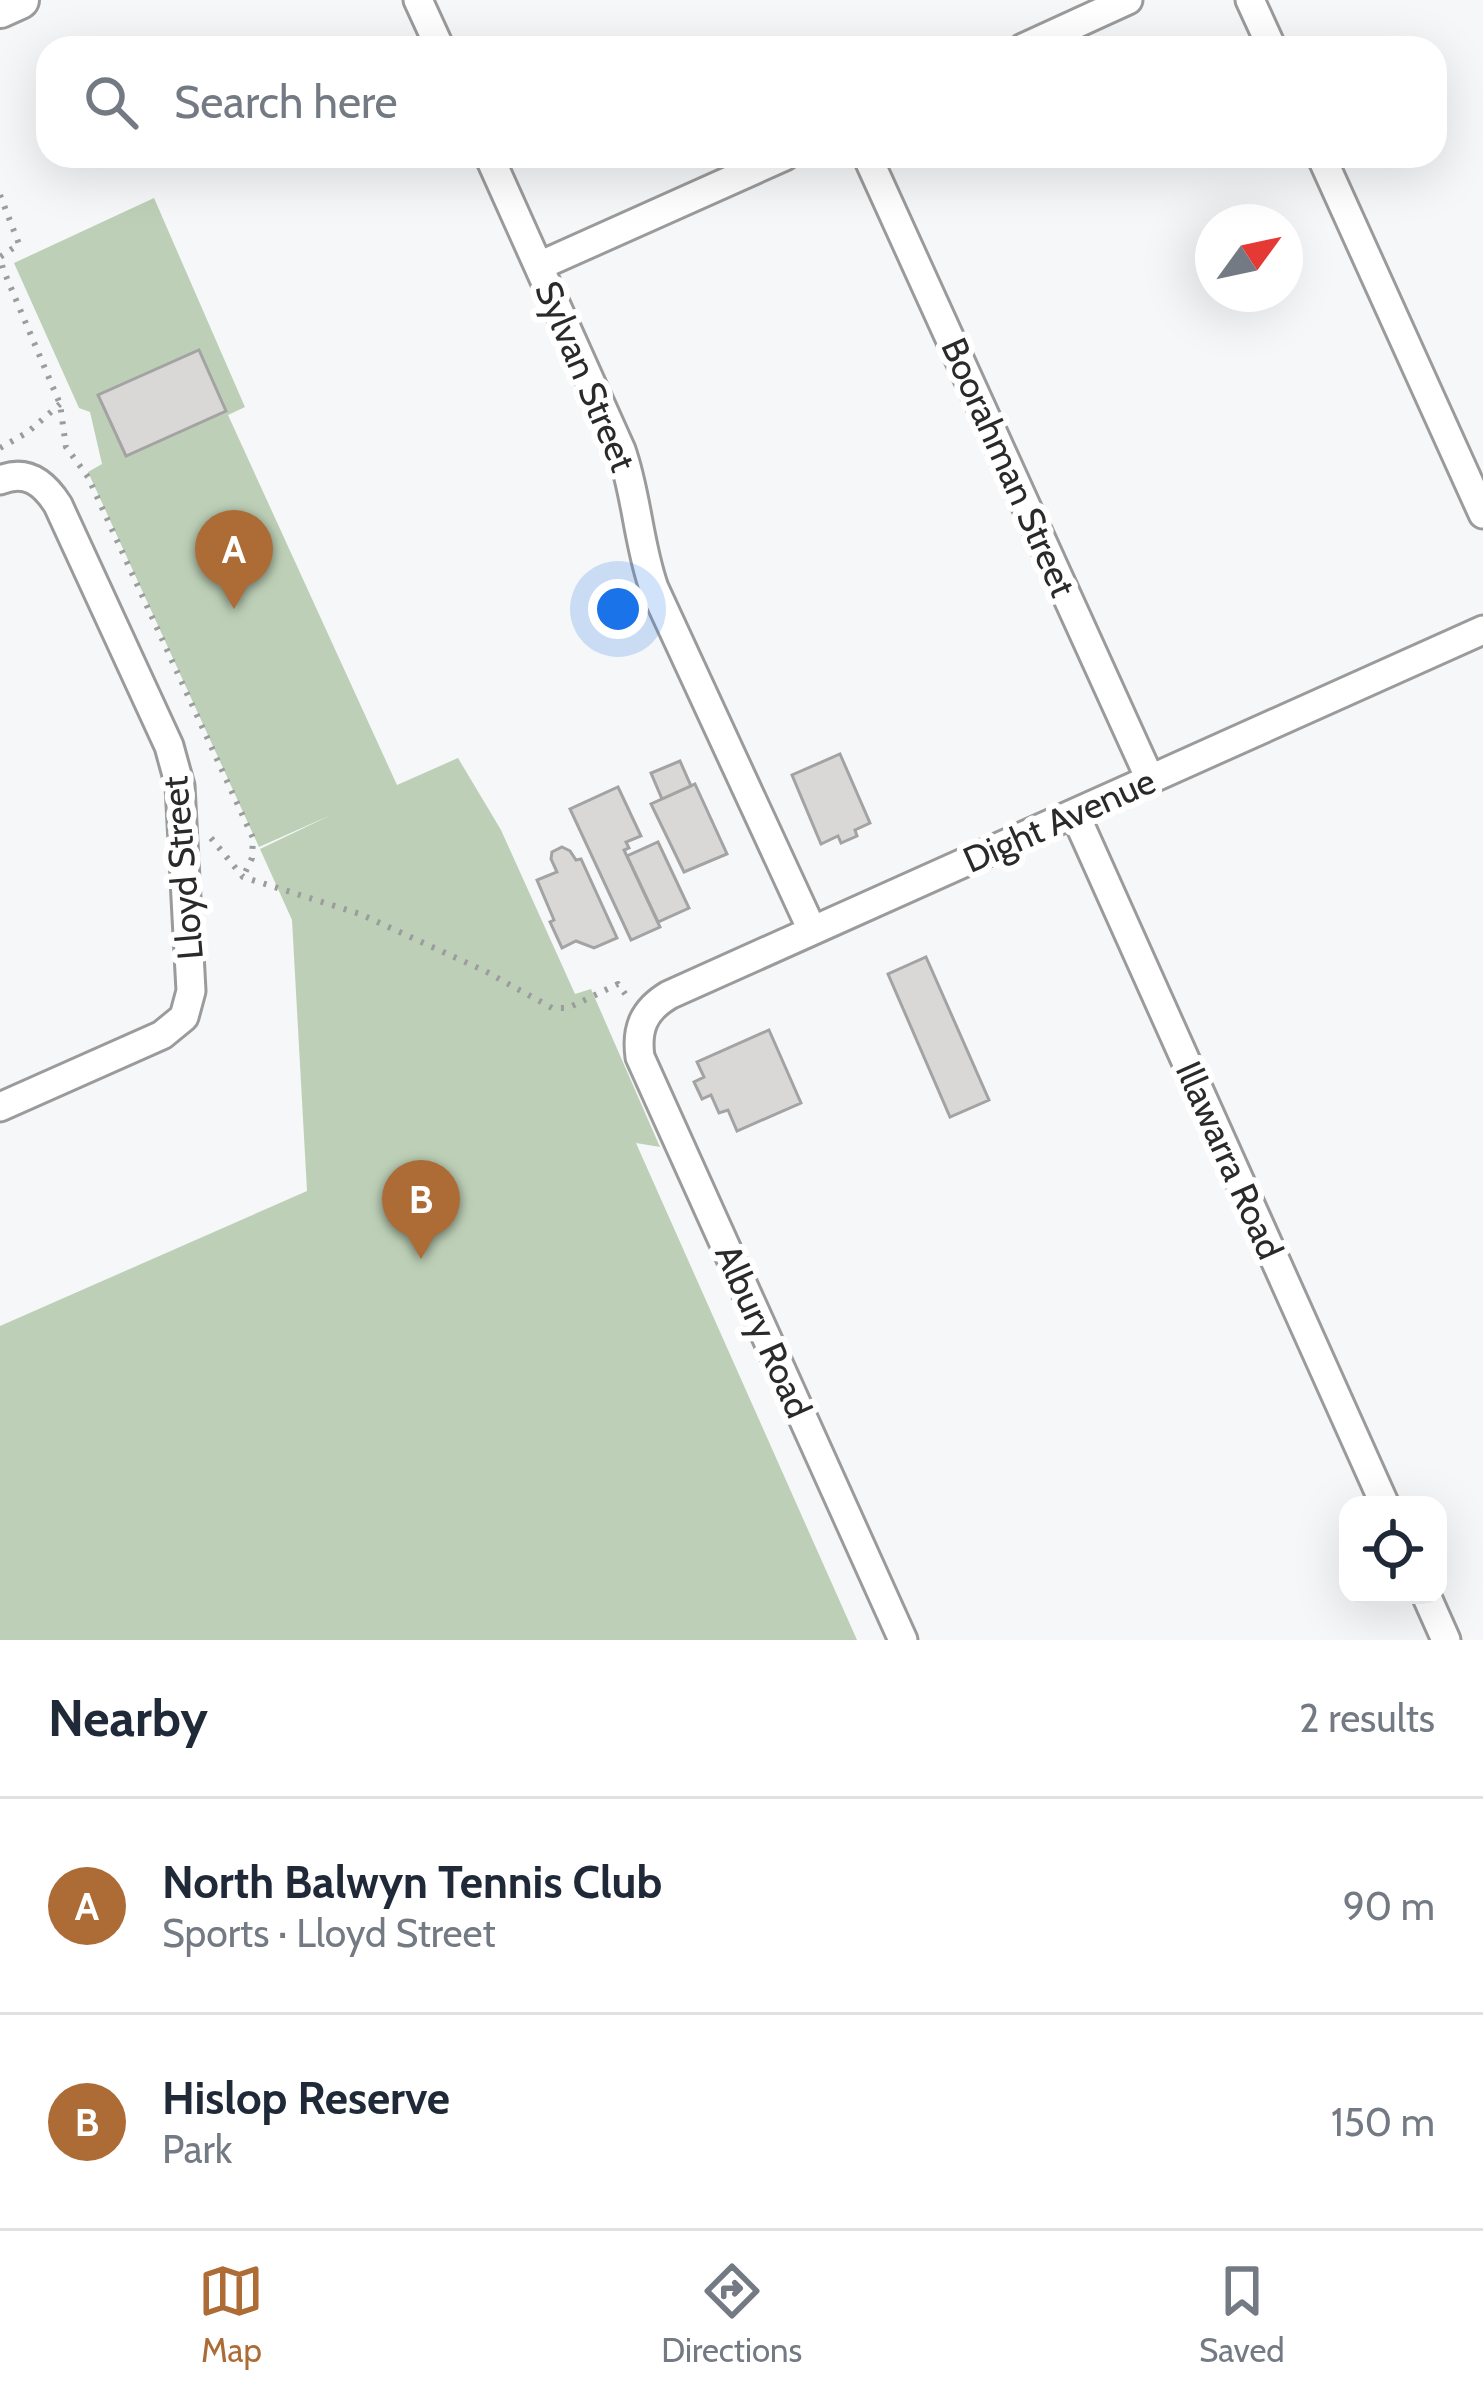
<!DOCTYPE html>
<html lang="en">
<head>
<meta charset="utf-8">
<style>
  :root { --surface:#fff; --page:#f6f6f7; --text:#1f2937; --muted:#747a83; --line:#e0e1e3; --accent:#ad6b36 }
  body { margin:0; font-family:Cabin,sans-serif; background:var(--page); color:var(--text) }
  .controls { position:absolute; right:36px; bottom:36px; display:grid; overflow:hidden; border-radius:24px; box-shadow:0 12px 48px #0002 }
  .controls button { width:108px; height:108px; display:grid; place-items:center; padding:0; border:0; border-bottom:3px solid var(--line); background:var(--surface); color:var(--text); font:60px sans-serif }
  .compass { position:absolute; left:1195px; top:204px; width:108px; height:108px; border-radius:50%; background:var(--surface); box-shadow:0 12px 48px #0002; rotate:57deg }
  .you { position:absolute; left:618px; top:609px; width:42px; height:42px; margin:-30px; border:9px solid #fff; border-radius:50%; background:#1a73e8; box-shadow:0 0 0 18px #1a73e833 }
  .badge { display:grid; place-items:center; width:78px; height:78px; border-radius:50%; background:var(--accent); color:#fff; font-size:39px; font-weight:700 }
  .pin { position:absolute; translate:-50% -99px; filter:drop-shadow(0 3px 6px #0008) }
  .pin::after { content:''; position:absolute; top:63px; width:42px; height:36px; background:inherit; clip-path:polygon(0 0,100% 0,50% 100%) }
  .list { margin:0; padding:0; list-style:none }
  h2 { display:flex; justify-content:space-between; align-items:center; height:156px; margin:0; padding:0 48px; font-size:51px }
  h2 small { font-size:39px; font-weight:400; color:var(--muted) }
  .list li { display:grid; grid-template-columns:78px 1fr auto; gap:36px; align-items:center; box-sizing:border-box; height:216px; padding:0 48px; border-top:3px solid var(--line) }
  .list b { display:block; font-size:45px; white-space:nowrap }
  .list p { margin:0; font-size:39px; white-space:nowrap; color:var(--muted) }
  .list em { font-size:39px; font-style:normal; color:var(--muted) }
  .icon { flex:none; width:66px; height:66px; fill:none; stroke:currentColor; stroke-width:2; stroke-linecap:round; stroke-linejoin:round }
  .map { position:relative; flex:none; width:1483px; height:1640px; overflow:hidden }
  .search { position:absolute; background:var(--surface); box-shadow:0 12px 48px #0002; left:36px; right:36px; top:36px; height:132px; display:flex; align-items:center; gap:30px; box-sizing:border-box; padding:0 42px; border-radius:36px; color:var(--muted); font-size:45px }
  .sheet { height:588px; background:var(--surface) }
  nav { display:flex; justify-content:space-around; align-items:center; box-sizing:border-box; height:168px; border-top:3px solid var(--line); background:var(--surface); font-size:33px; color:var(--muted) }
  nav a { display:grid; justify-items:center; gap:6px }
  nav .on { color:var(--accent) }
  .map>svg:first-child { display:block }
</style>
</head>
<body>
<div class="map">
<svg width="1483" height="1640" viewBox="0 0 1483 1640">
  <rect width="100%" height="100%" fill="#f6f7f8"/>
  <path fill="#bdd0b7" d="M154,198L245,407L228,415L397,785L458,758L501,830L575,994L591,989L660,1147L636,1143L857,1640H0V1326L307,1191L292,920L260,849L331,815L259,847L88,472L102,464L90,412L79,408L14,263Z"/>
  <path fill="#d9d8d7" stroke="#a4a3a3" stroke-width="3" d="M199,350L226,411L126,456L98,395Z
    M840,754L870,823L855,830L857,836L841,843L838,836L821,844L792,775Z
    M680,761L691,786L662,799L651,773Z
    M695,784L727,854L684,872L651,804Z
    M618,787L641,836L626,842L629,848L624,850L660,927L631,940L570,809Z
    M658,842L689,908L658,922L627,856Z
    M562,847L570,851L576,860L581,859L617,938L594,948L576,941L562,948L550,922L554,920L537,880L557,872L551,859L552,852Z
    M926,957L989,1100L950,1117L888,974Z
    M769,1030L801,1103L737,1131L728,1110L719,1113L711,1095L702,1099L694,1082L704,1077L697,1062Z"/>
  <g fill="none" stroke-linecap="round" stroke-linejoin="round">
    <defs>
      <path id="minor" d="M418,0L440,48
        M1250,0L1272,48
        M1023,48L1128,0
        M489,156L621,450C637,495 638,543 654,588L812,930
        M867,156L1150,779
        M1321,156L1483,514
        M539,266L785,156
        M0,480C27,469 44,483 58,505L169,746L180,786L191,991L184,1017L162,1035L0,1107
        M1075,814L1385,1505
        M1426,1595L1446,1640
        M903,1640L640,1057C636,1028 644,1010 669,995L1483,630"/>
      <path id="tertiary" d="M0,9L20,0"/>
    </defs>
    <use href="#minor" stroke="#9b9b9c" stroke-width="33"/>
    <use href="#tertiary" stroke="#9b9b9c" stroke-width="42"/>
    <path stroke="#9b9c9c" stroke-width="6" stroke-dasharray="3 9" stroke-linecap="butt" d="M0,195L19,244L0,257L3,269L60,404L66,447L88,477L253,838L252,858L243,877
      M0,448L28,432L60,404
      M211,838L243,877L360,914L485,971L552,1008H568L618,984L626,995"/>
    <use href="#minor" stroke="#fff" stroke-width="27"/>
    <use href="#tertiary" stroke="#fff" stroke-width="36"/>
  </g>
  <g text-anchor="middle" stroke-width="12" stroke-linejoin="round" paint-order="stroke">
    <g font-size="36" fill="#2a2a2a" stroke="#fff">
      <text transform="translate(586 376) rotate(67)" y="13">Sylvan Street</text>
      <text transform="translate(1009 467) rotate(66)" y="13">Boorahman Street</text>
      <text transform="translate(1059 820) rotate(-24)" y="13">Dight Avenue</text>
      <text transform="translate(182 868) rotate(-95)" y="13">Lloyd Street</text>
      <text transform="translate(1230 1160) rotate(66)" y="13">Illawarra Road</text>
      <text transform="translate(764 1331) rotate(66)" y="13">Albury Road</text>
    </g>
  </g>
</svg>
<div class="controls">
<button><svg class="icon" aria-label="locate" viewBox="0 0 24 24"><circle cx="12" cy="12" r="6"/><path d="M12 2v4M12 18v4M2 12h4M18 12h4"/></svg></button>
</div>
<svg class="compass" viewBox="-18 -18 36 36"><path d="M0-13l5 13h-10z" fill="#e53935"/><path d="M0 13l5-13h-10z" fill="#747a83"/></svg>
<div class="you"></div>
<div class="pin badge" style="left:234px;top:609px">A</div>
<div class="pin badge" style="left:421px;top:1259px">B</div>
<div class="search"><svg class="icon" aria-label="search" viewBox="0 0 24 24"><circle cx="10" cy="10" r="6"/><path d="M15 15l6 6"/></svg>Search here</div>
</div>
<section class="sheet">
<h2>Nearby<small>2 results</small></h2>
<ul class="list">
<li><span class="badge">A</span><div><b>North Balwyn Tennis Club</b><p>Sports · Lloyd Street</p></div><em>90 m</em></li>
<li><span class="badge">B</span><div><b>Hislop Reserve</b><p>Park</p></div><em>150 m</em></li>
</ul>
</section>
<nav>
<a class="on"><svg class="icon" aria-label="map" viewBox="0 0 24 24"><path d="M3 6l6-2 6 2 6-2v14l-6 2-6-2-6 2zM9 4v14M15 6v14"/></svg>Map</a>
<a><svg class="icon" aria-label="directions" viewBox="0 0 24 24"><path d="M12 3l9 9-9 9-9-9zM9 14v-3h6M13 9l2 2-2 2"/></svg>Directions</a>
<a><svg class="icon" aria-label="saved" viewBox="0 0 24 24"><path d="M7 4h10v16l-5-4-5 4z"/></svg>Saved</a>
</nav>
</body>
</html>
